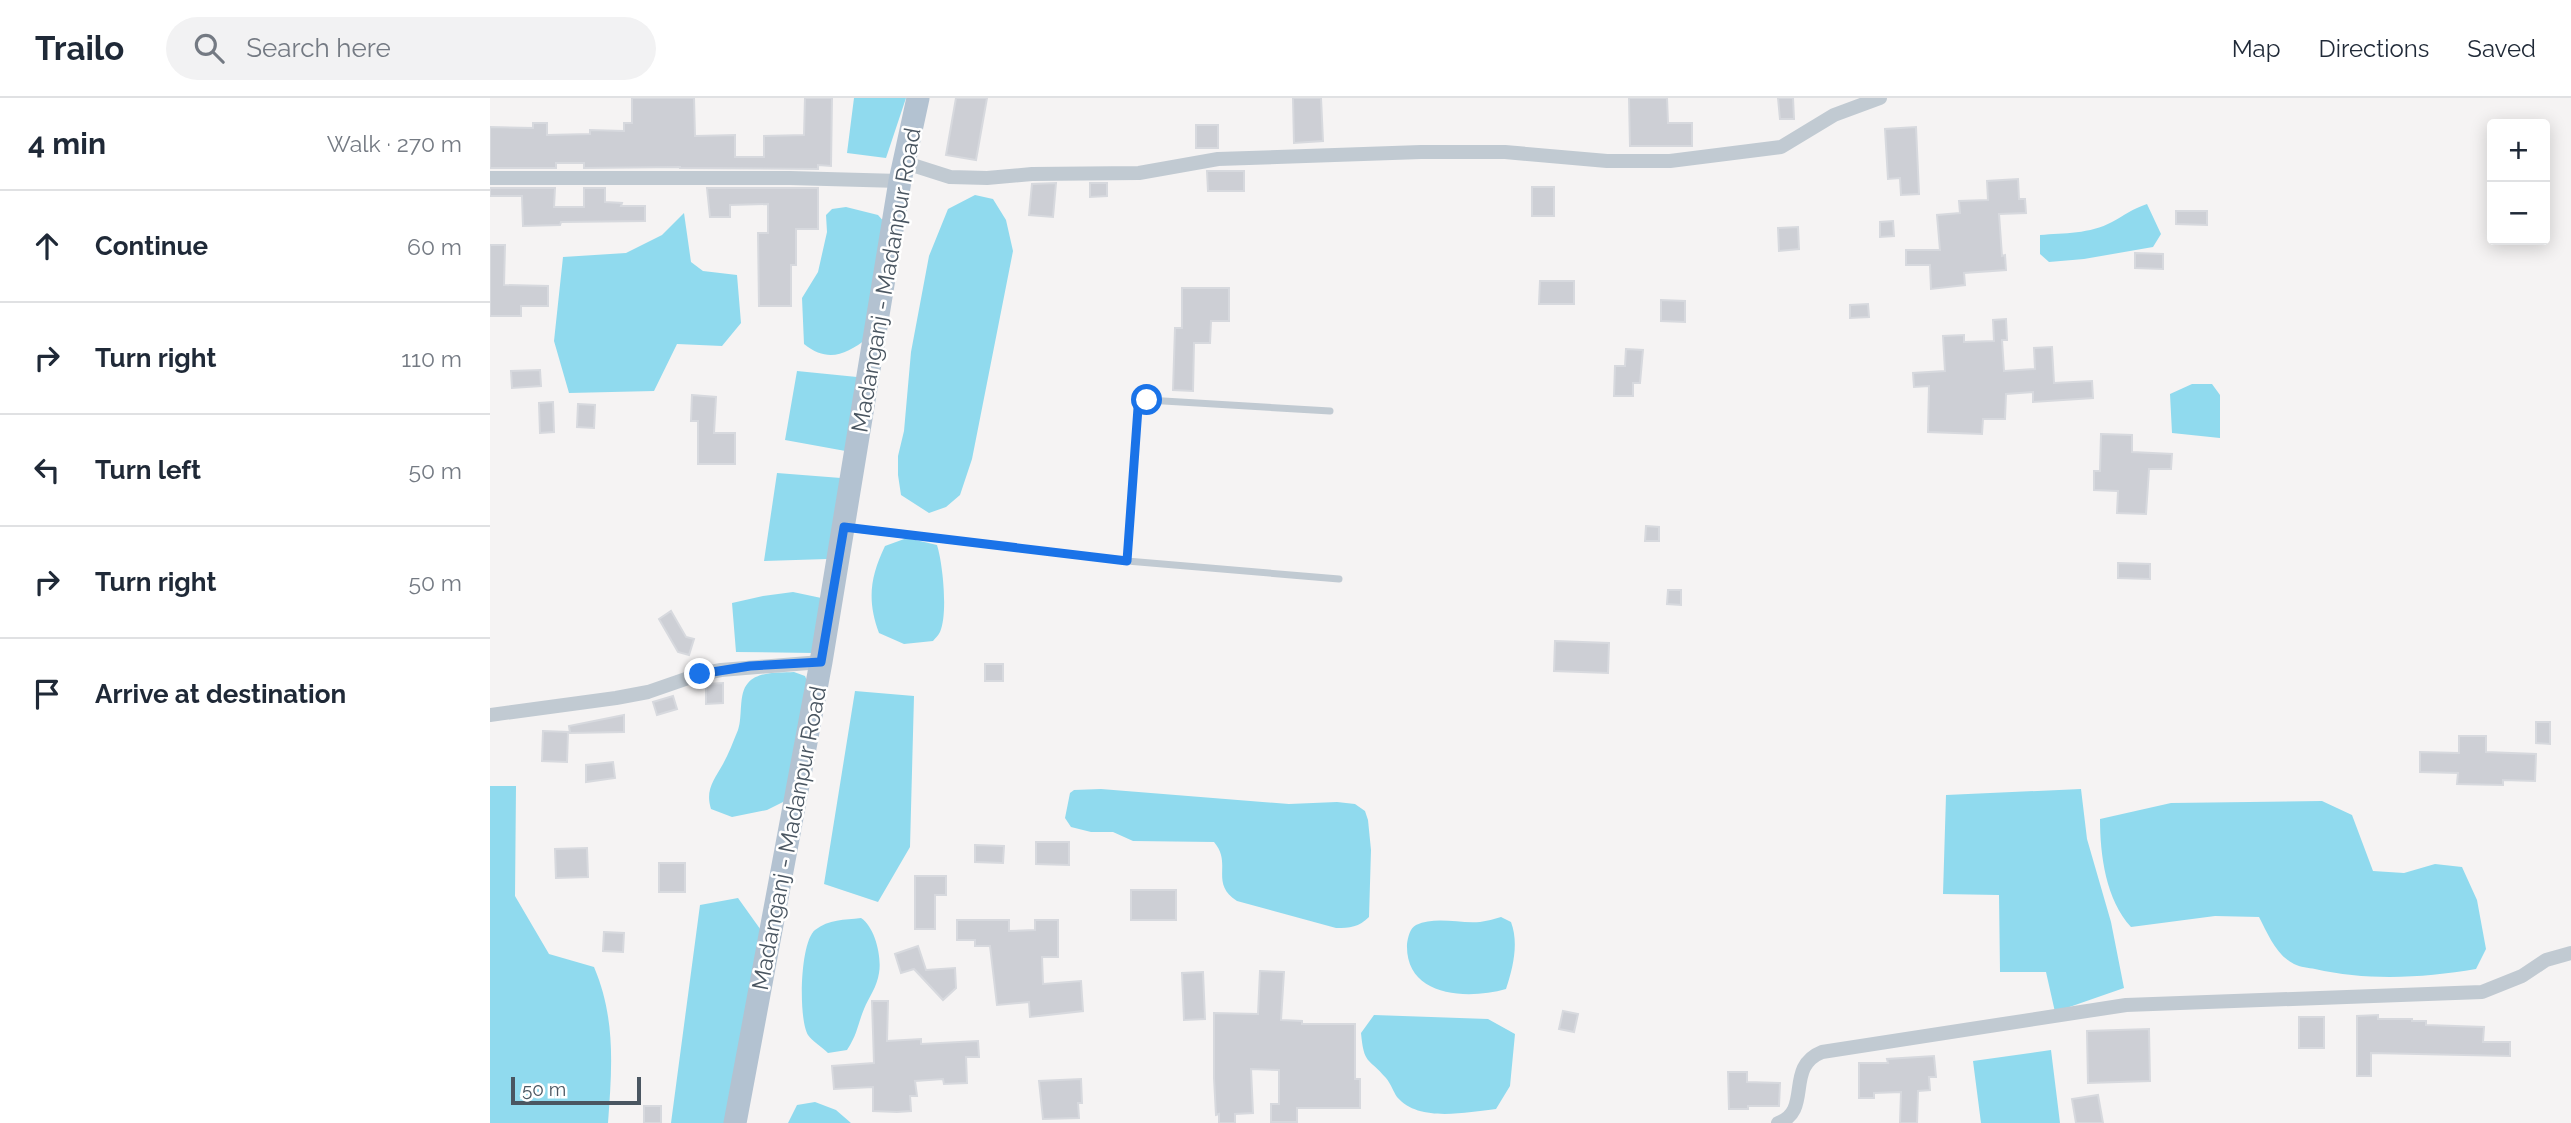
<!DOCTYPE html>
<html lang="en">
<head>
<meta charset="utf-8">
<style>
  :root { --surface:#fff; --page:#f2f2f3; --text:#1f2937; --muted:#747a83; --line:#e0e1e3 }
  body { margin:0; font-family:Raleway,sans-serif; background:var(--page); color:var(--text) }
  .controls { position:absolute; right:21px; top:21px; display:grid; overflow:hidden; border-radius:7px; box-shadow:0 4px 18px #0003 }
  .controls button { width:63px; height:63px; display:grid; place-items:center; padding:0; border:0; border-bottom:2px solid var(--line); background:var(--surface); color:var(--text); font:35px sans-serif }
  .scale { position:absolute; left:21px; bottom:18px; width:130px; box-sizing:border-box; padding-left:7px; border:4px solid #4a5661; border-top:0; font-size:19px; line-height:24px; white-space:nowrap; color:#4a5661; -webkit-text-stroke:5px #fff; paint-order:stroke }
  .stop { position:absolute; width:21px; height:21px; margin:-16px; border:5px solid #1a73e8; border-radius:50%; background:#fff }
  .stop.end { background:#1a73e8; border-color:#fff; box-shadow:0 2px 7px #0008 }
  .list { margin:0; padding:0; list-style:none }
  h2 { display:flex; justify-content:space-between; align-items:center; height:91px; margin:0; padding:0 28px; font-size:30px }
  h2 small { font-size:23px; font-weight:400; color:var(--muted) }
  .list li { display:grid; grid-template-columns:46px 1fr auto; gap:21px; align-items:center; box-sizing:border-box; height:112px; padding:0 28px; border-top:2px solid var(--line) }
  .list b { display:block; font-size:26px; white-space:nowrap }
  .list em { font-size:23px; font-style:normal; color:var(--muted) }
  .icon { flex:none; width:38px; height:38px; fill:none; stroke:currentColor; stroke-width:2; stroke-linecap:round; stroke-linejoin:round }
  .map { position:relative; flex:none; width:2081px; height:1025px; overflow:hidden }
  header { display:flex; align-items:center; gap:42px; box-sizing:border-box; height:98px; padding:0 35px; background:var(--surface); border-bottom:2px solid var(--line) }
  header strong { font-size:33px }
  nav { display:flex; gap:38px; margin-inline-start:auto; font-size:24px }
  .search { width:490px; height:63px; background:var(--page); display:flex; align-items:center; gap:18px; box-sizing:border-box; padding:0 24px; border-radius:38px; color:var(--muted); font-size:26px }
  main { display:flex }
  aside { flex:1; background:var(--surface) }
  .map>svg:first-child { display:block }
</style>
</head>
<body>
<header>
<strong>Trailo</strong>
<div class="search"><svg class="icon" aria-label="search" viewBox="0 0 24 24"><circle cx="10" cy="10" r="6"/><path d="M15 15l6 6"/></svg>Search here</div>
<nav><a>Map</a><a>Directions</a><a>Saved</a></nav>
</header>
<main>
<aside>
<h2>4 min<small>Walk · 270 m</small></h2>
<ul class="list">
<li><svg class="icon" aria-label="ahead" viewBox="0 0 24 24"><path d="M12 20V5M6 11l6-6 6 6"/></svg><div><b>Continue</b></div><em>60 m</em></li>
<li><svg class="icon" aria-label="right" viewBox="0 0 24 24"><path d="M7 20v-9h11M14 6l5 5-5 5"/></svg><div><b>Turn right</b></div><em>110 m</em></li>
<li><svg class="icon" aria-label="left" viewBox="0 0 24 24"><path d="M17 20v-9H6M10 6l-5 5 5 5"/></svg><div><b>Turn left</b></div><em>50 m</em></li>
<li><svg class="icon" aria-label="right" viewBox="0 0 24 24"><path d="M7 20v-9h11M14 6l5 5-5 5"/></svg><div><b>Turn right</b></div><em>50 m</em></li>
<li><svg class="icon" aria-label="arrive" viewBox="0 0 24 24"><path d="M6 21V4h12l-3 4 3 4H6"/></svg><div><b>Arrive at destination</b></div></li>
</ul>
</aside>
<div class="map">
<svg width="2081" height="1025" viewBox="0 0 2081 1025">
  <rect width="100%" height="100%" fill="#f5f3f3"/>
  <path fill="#90daee" d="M364,0H416L396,60L357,55Z
    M485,97L503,101L516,122L523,153L482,361L470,397L456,409L439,415L411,397L408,377V358L414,333L421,254L439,158L458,111Z
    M1657,106L1671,136L1663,149L1594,161L1559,164L1550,156V137C1574,135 1600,136 1622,124C1635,117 1642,111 1657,106Z
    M356,109L388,117L396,126L378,240C355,257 338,265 314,246L312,200L328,174L337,134L336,117L342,111Z
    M194,115L201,164L213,173L247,177L251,225L232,248L187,246L164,293L79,295L64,243L73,159L136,155L172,137Z
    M307,273L367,279L361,354L295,342Z
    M1702,286H1722L1730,297V340L1682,335L1680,296Z
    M287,375L351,380L337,461L274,463Z
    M417,440L447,447C453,466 458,516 450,534C448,538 445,540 443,543L414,546L389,535C377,503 380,479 395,448Z
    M303,494L336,501L324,555L246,554L242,505L273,498Z
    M304,574L315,578L318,585L297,702L277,712L242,719L221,711C215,692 224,682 233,666C239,655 243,644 248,632C253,618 248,596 258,585C268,573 289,575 304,574Z
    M365,593L424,598L420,749L388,804L334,786Z
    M0,688H26L25,798L59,856L104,869C126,921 122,970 118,1025H0Z
    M611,691L799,706L847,704L865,706L875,713L878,722L881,752L879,819C869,829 860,830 846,830L747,803C719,785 743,766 724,744L643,743L623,734H601L581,729L575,720L580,695L584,692Z
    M1591,691L1597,741L1621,824L1634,890L1565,914L1556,874H1510L1509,797L1453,796L1456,697Z
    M1832,703L1862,717L1883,773L1914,775L1945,766L1972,769L1987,802L1996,851L1986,871C1934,880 1877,883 1825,871C1819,870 1810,869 1804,866C1786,857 1778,836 1769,819L1725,818L1641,829C1616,802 1610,757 1610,721L1681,705Z
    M248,800L273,835L240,1025H181L210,807Z
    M1011,819L1021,824C1029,845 1023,870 1016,891C977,902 915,899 917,846C918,839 920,830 926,827C946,818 970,826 990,824C997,823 1004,821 1011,819Z
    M371,820C385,829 392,859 389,875C387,889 379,899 374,911C367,928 368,935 357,952L338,955C332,949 322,943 318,937C308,920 310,844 325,832C339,821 354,822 371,820Z
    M884,917L998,921L1025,936L1020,988L1006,1011C976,1014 929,1025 907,999C903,993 901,986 896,980C878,959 874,967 871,935Z
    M1561,952L1570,1025H1491L1483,963Z
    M325,1004L346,1012L361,1025H298L307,1007Z"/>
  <path fill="#cdcfd5" stroke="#d7d9de" stroke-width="2" d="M142,0H204L205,38L245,37V59H274V38L314,37L315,0H342L341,68L328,67V71L190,70V69L94,70V65H66V70H0V29L43,30V25H57V37L100,36V32L134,33V25H142Z
    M466,0H497L486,62L456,57Z
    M803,0H831L833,43L804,45Z
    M1139,0H1177L1178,25H1202V48H1140Z
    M1288,0H1303L1304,21H1290Z
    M706,27H728V50H706Z
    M1426,29L1429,96L1411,97L1410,80L1398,81L1395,31Z
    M717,73H754V93H718Z
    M1528,81L1529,101H1535L1536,115L1509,116L1512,158L1515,157L1516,172L1474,175L1475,187L1441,191L1440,167H1416V152H1450L1447,117L1470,115L1469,103L1498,102L1497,83Z
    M566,85L563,119L539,117L542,86Z
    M600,85H617V98L600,99Z
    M1042,89H1064V118H1042Z
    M0,90H65L64,109H94V90H115V104L132,105L131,108H155V123L71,124L70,127L33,128L32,98H0Z
    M217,90H328V131H306V167H301V208H269L268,135H278V106L240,107V119H220Z
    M1686,113H1717V127L1686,126Z
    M1403,123L1404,138L1390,139V124Z
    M1308,129L1309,151L1289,153L1288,130Z
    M0,147H15L14,187L58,188V208H31V218H0Z
    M1645,155L1673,156V171L1645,170Z
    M1050,183H1084V206H1049Z
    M692,190H739V223H721L720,245H704L703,293L683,292L685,230H692Z
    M1171,202L1195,203V224L1171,223Z
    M1378,206L1379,219L1360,220V207Z
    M1516,221L1517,242H1512L1514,273L1545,271L1544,250L1562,249L1564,285L1602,283L1603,300L1543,304V294L1516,296L1515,321H1493L1492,336L1438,334L1439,288L1424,289L1423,275L1455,273L1453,238L1474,237V244L1504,243L1503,222Z
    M1136,251L1153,252L1150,285H1143V298H1124L1125,268H1135Z
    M50,272L51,288L22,290L21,273Z
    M202,297L226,299L224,335H245V366H208V323H201Z
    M63,304L64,334L50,335L49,305Z
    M88,306L105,307L104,330L87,329Z
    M1611,336L1642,337V354L1682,356L1681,371H1659L1656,416L1627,415L1628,393L1604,392V373H1610Z
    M1156,428L1169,429V443H1155Z
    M1628,465L1660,466V481L1628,480Z
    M1178,492H1191V507L1177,506Z
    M181,513L196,539L204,541L199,557L188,554L169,521Z
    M1065,543L1119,545L1118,575L1064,573Z
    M495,566H513V583H495Z
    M233,585V605L216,606V586Z
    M183,598L187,611L167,617L163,604Z
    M134,617V634L80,635L79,628Z
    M2046,624H2060V646L2046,645Z
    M53,633L78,634L77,664L52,663Z
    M1969,638H1996V654L2046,656L2045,683L2013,682V687L1967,686L1968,675L1930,674V654L1969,655Z
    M123,664L125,680L96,684V667Z
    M546,744H579V767L546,766Z
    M485,747L514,748L513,765L485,764Z
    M97,750L98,779L66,780L65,751Z
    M169,765H195V794H169Z
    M425,778H456V797H445V831H425Z
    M641,792H686V822H641Z
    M467,822H519V833L545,832V822H568V859H552L553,886L591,883L593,913L540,919L539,904L507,907L500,848H485V842H467Z
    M114,834L134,835L133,854L113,853Z
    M428,848L436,872L465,870L466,890L453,902L424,871L411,875L405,856Z
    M770,873L794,874L791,922L812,923V926H865V981H870V1010H807V1024H781V1006H789V972L761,971L763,1015L745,1016V1025H729V1016L726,1017L724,980V915L768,916Z
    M713,874L715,921L694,922L692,875Z
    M382,903H398L397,943L431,941V946L488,943L489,959H476L477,985L454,986L453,981L425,983L427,998H420L421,1013L407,1014L383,1013V989L344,991L342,968L384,965Z
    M1073,913L1088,916L1084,934L1069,931Z
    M1888,917V921H1922V923H1936V927L1994,929L1993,944H2020V958L1881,955V978H1867V918Z
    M1809,919H1834V950H1809Z
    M1659,931L1660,983L1598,985L1597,933Z
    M1444,958L1446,979H1439L1440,992L1428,993L1427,1025H1410L1411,994L1384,995V1000H1369V965H1398L1397,961Z
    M1238,974H1257V984L1290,985L1289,1008H1258V1011H1239Z
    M591,981L592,1005H588L589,1020L553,1021L549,983Z
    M1608,997L1613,1025H1586L1582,1001Z
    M154,1008H171V1025H154Z"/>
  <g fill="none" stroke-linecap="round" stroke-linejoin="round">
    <path stroke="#c1cad2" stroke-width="7" d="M358,430L637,463L849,481
      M637,463L648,310L650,304L657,302L840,313"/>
    <path stroke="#c1cad2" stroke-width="14" d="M416,65L460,79L497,80L542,76L649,75L728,61L931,54H1015L1117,63H1180L1291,49L1344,17L1390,0
      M0,80H300L410,83
      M0,617L126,600L158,594L210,576L231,572L331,564
      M1288,1025C1323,1013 1294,969 1332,954L1636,907L1992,894L2032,878L2056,862L2081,855"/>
    <path stroke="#b3c2d1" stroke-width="23" d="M245,1025L331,564L410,83L428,0"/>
  </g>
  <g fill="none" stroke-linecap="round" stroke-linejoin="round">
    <path stroke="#1a73e8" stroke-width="9" d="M210,576L260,568L331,564L354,429L637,463L648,310L650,304L657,302"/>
  </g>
  <g text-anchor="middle" stroke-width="5" stroke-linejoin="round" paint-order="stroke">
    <g font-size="23" fill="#4a5661" stroke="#fff">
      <text transform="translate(396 182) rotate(-80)" y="8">Madanganj - Madanpur Road</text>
      <text transform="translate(299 740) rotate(-79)" y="8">Madanganj - Madanpur Road</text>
    </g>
  </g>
</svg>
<div class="controls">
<button>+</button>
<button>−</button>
</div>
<div class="scale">50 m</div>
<div class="stop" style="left:657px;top:302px"></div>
<div class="stop end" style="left:210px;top:576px"></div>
</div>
</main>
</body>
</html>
